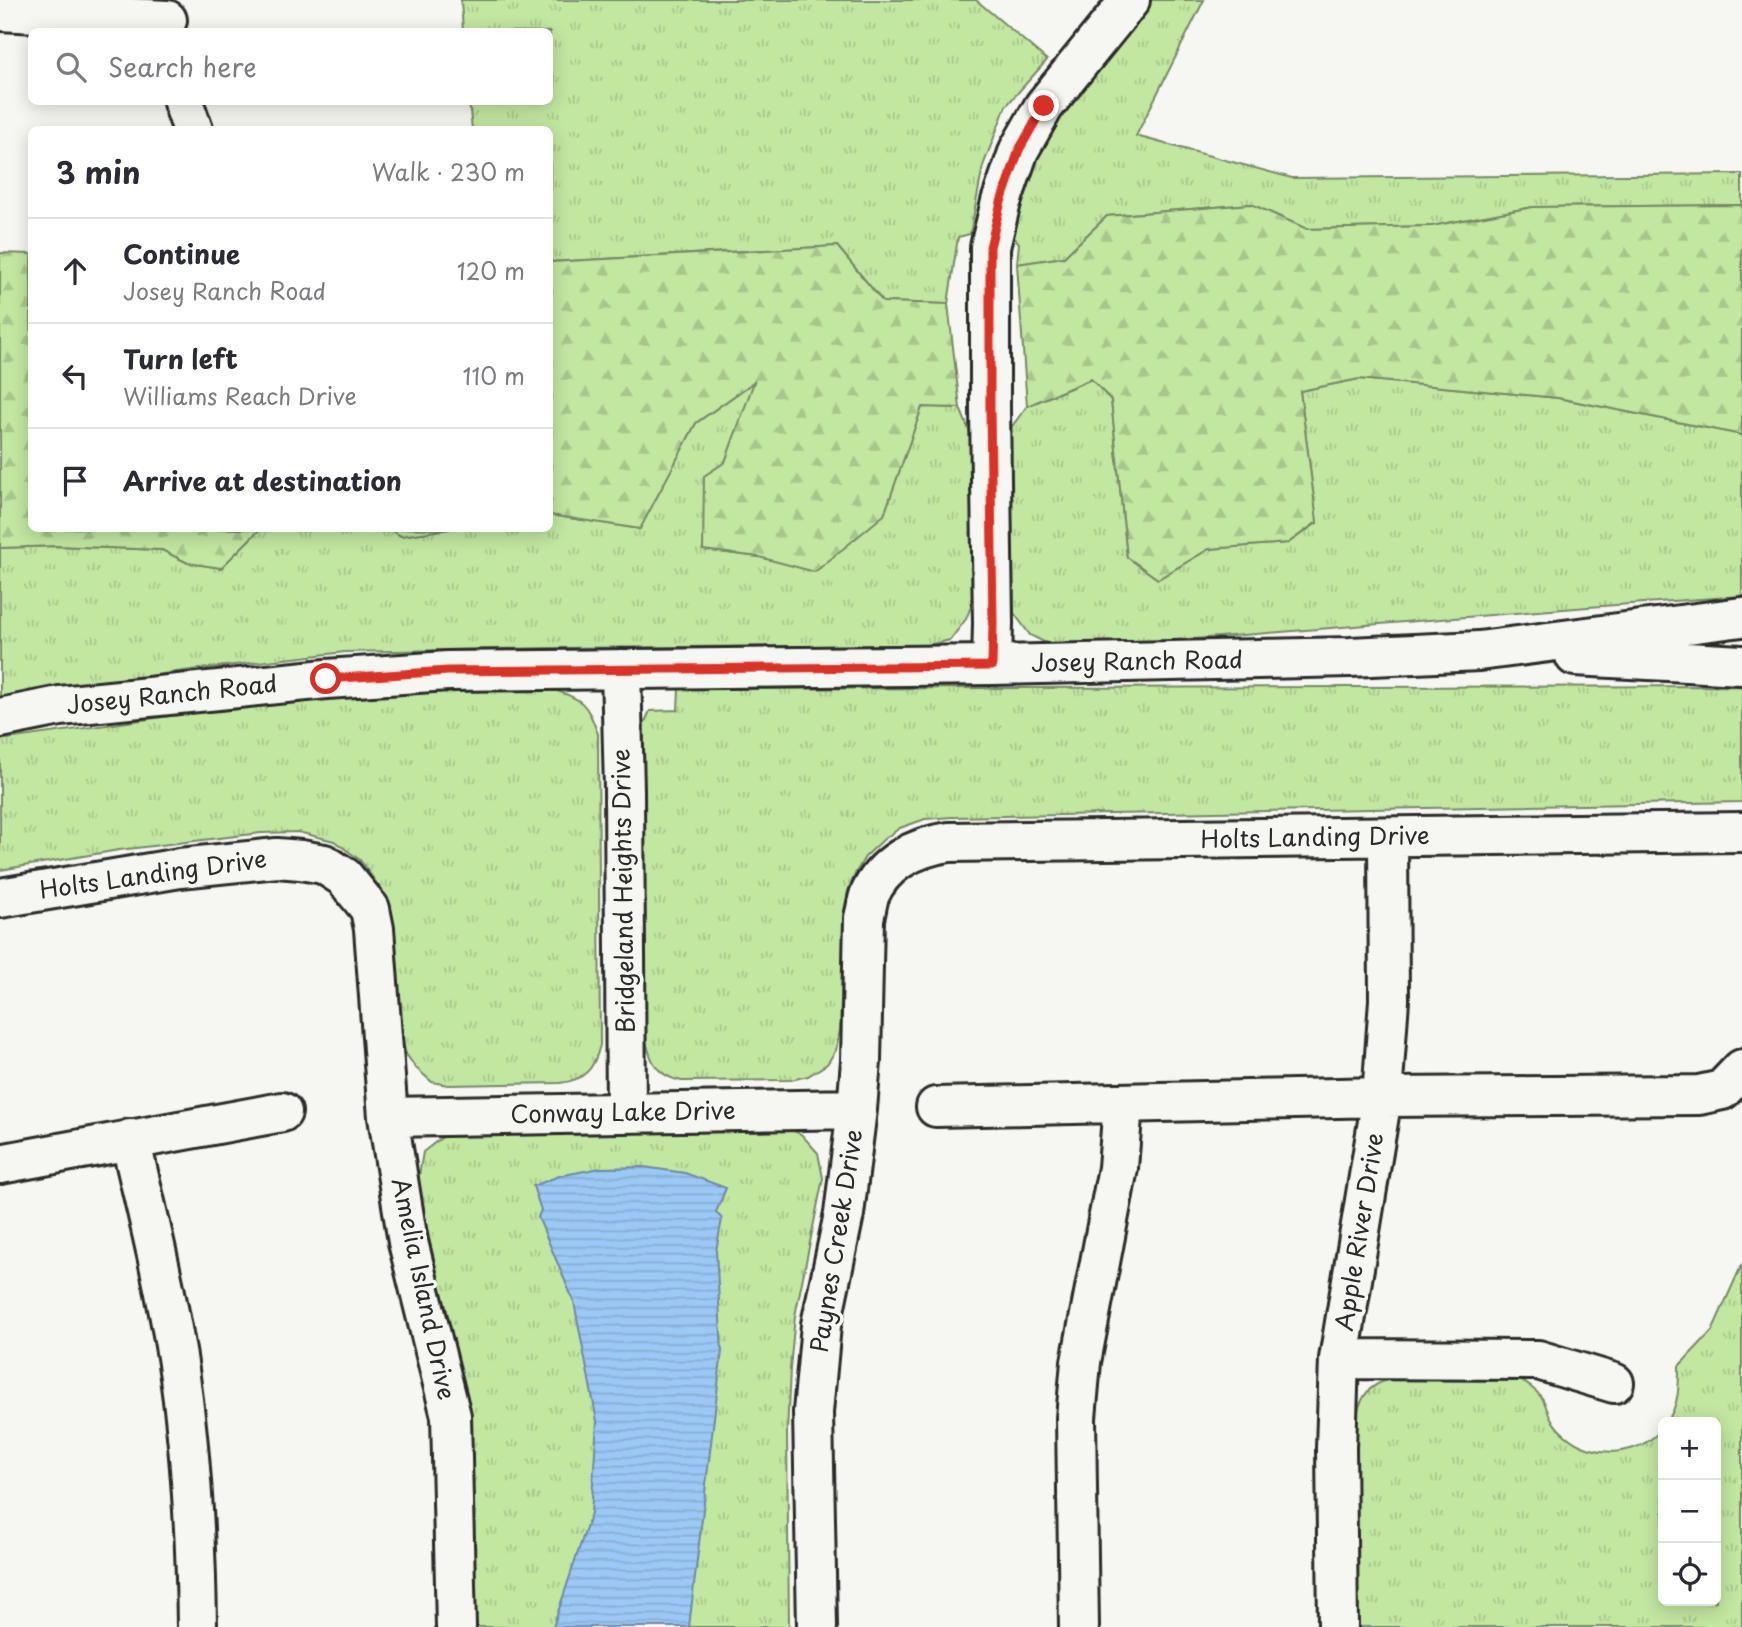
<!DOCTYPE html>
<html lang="en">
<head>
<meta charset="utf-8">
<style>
  :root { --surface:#fff; --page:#f7f7f7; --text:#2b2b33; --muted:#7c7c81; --line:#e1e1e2 }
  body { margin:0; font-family:"Playpen Sans",sans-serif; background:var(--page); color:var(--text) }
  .controls { position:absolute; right:21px; bottom:21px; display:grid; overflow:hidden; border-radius:10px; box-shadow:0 4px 18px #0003 }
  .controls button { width:63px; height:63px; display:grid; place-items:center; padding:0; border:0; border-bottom:2px solid var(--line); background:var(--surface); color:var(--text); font:35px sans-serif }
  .stop { position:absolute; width:21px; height:21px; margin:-16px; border:5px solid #d93025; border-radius:50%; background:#fff }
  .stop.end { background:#d93025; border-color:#fff; box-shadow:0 2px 7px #0008 }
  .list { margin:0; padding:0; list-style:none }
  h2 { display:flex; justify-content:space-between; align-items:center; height:91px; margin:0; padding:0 28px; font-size:30px }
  h2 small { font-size:23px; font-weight:400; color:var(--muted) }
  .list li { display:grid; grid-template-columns:46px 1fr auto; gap:21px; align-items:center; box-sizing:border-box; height:105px; padding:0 28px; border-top:2px solid var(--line) }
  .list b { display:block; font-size:26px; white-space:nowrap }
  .list p { margin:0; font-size:23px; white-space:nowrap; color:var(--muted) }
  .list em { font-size:23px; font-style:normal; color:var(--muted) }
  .icon { flex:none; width:38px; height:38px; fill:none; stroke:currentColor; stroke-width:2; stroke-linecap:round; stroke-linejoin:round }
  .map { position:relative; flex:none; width:1742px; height:1627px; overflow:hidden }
  .search { position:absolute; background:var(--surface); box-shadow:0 4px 18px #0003; left:28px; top:28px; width:525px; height:77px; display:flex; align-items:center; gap:18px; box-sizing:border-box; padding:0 24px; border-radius:10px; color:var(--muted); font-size:26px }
  .panel { position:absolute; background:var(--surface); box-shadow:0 4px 18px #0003; left:28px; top:126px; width:525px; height:406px; border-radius:10px }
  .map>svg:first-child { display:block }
</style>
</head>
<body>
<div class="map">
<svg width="1742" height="1627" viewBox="0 0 1742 1627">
  <defs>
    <pattern id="grass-tufts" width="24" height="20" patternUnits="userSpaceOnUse" patternTransform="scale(1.75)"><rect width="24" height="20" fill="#c2e7a1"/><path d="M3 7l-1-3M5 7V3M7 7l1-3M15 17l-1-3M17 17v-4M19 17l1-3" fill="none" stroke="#a7c68b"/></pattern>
    <pattern id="forest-firs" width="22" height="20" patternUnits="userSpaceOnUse" patternTransform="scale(1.75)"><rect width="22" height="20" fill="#c2e7a1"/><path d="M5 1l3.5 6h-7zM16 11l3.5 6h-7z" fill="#a7c68b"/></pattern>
    <pattern id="water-rules" width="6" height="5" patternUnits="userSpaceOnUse" patternTransform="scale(1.75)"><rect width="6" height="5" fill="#9bc8f5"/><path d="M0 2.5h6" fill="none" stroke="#86acd2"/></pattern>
  </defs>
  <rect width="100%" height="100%" fill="#f6f6f2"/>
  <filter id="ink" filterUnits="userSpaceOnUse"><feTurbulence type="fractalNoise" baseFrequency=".0143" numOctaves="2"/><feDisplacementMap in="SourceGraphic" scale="14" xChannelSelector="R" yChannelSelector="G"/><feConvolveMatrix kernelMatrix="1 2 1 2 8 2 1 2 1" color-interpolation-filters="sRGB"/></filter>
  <g filter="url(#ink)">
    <path fill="url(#grass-tufts)" stroke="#768966" stroke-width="2" d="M461,0H976L1047,60L1006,106L983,166L970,234L958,237L948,304L883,302L837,246L550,262V130L472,129L469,102H550V32L463,31Z
      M1146,0H1204L1136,136L1292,178L1742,174V205L1533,207L1432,226L1307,229L1251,204L1107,216L1064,257L1017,264L1019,243L1013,236L1031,168L1057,115Z
      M1092,379L1111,400L1127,557L1158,579L1209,549L1288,543L1317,523L1300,391L1359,379L1558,398L1742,435V596L1588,607L1121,645L1052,646L1030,635L1014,613L1010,429L1027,406Z
      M755,381L725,462L703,550L759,557L884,515L922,407L960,408L971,435L972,604L966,619L950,640L928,645L550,648L345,652L191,670L0,697V548L56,546L162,550L188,563L221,568L260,529H389L401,536L450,528H550V515L639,529L696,423Z
      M1742,686V802L952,817L925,819L900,828L884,839L865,857L855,874L848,891L844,911L840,1030L836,1050L827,1064L808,1076L791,1080L682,1081C654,1076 649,1057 644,1032V724L650,711L678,710L679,689Z
      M551,689C584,700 586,702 598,734L600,1045C594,1069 585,1080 560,1083L448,1085L432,1082L416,1068L406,1054L401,1035L393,924L382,891L360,860L334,841L298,832L261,833L119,850L0,870V740L270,702L405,693Z
      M780,1126L801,1134L818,1153L823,1178L795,1316L790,1369L787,1432L789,1627H475L472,1478L464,1399L446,1310L417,1187L423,1152L441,1138L465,1129Z
      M1742,1264V1627H1357L1354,1424C1361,1394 1368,1384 1399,1376L1516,1378C1526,1383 1535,1389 1542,1398C1546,1404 1547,1412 1551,1418C1554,1424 1560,1431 1565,1435C1593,1460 1641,1457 1663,1427V1601H1716V1422H1667C1679,1404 1679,1387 1679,1366L1712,1331Z"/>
    <path fill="url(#forest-firs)" stroke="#768966" stroke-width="2" d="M1251,204L1307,229L1432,226L1533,207L1742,205V435L1558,398L1359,379L1300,391L1317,522L1288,543L1209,549L1158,579L1127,557L1111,400L1091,379L1027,406L1017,264L1064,257L1107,216Z
      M837,246L883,302L948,304L960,408L922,407L884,515L815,572L759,557L703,550L704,476L725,462L754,382L696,423L640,529L550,515V262Z
      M0,253L31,254L32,528L260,529L221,568L188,563L162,550L56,546L0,548Z
      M389,529V528L450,529L401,536Z"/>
    <path fill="url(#water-rules)" stroke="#6e89a4" stroke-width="2" d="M644,1167L685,1173L726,1188L716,1212L722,1219L716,1251L722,1351L689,1627H553L591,1513L597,1421L574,1302L538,1217L541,1210L533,1186L559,1176L600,1168Z"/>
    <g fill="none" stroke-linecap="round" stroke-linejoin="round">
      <defs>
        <path id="minor" d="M0,11L167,20
          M183,102L193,130
          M1575,656L1742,665
          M992,665L993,623L990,409V247L1001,202L1019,150L1044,106L1130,0
          M621,669L624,790L626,1113
          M0,718L60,706L326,679L448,671L992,665L1350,657L1479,651L1742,617
          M0,898L180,868L277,858L301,860L324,864L344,877L370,909L374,929L388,1117L408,1242L451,1416L456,1627
          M936,1107L1382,1097L1699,1095L1722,1090L1742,1069
          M388,1117L857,1109
          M130,1139C147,1211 165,1284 177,1357C191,1446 196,1537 197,1627
          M0,1164L282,1112
          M1339,1359L1538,1360L1614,1383
          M817,1627L813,1412L821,1325L844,1214L857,1109L861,1061L864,918C866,911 867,903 869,896C883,863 915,847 949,842L1742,832
          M1079,1627L1076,1418L1081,1362L1118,1168L1123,1103
          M1338,1627L1336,1448L1339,1359L1382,1097L1389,1000L1388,837"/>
      </defs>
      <use href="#minor" stroke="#2b2b2b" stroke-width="44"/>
      <use href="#minor" stroke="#f6f6f2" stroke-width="38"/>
    </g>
  </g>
  <g fill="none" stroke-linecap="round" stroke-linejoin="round" filter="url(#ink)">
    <path stroke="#d93025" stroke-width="9" d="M326,679L448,671L992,666L993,623L990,409V247L1001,202L1019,150L1044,106"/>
  </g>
  <g text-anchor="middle" stroke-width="7" stroke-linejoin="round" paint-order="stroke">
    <g font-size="24" fill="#2b2b2b" stroke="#f6f6f2">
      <text transform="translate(1137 662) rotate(-1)" y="8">Josey Ranch Road</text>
      <text transform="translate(172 695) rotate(-6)" y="8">Josey Ranch Road</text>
      <text transform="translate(1315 838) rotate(-1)" y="8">Holts Landing Drive</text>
      <text transform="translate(153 875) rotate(-8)" y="8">Holts Landing Drive</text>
      <text transform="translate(624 891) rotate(-91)" y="8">Bridgeland Heights Drive</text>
      <text transform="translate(623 1113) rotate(-1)" y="8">Conway Lake Drive</text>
      <text transform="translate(1360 1232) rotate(-81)" y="8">Apple River Drive</text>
      <text transform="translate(837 1241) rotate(-81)" y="8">Paynes Creek Drive</text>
      <text transform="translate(423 1289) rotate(78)" y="8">Amelia Island Drive</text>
    </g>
  </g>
</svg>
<div class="controls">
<button>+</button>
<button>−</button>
<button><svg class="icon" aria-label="locate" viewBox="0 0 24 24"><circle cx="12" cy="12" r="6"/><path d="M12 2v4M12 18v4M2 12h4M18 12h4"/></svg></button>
</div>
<div class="stop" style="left:326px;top:679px"></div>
<div class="stop end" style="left:1044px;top:106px"></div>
<div class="search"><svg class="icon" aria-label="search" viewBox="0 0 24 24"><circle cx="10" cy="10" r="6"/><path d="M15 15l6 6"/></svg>Search here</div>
<section class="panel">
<h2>3 min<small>Walk · 230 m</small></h2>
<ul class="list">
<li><svg class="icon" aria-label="ahead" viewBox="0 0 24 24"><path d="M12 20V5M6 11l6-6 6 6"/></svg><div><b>Continue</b><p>Josey Ranch Road</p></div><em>120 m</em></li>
<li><svg class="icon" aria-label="left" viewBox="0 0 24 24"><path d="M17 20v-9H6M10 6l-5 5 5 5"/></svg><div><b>Turn left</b><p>Williams Reach Drive</p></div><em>110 m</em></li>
<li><svg class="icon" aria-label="arrive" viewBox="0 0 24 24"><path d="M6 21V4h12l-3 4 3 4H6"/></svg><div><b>Arrive at destination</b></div></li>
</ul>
</section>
</div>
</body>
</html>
